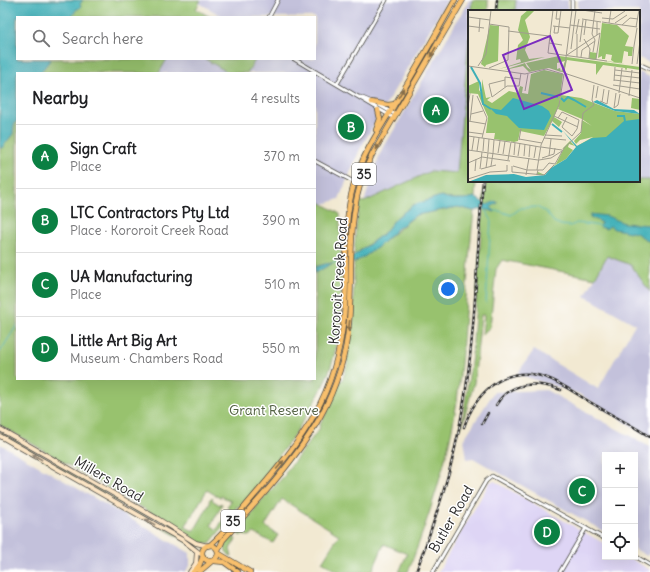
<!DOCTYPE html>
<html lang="en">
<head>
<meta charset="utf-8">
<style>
  :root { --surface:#fff; --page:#f6f6f6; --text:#202124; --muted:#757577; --line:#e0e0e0; --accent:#0b8043 }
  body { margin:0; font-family:Delius,sans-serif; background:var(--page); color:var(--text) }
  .controls { position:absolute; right:12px; bottom:12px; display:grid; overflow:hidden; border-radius:0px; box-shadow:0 4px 16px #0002 }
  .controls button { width:36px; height:36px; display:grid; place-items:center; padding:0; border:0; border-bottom:1px solid var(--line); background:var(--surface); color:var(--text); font:20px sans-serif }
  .you { position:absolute; left:448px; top:289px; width:14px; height:14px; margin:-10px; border:3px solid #fff; border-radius:50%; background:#1a73e8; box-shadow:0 0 0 6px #1a73e833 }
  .badge { display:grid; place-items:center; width:26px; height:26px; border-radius:50%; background:var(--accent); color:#fff; font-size:13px; font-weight:700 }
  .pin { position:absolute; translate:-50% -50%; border:2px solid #fff; box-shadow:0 1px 4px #0006 }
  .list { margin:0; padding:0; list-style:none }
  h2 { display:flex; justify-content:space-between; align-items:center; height:52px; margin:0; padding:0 16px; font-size:17px }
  h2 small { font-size:13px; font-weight:400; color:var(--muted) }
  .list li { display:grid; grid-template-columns:26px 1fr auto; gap:12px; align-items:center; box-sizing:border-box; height:64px; padding:0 16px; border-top:1px solid var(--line) }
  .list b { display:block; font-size:15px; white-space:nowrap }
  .list p { margin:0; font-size:13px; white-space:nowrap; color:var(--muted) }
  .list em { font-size:13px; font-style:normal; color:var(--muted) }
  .icon { flex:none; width:22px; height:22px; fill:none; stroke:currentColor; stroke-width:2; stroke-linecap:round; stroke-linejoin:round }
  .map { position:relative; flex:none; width:650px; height:572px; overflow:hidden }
  .search { position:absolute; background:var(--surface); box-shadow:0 4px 16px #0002; left:16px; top:16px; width:300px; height:44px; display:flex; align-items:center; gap:10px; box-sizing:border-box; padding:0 14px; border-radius:0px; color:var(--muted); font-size:15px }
  .panel { position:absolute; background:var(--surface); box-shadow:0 4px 16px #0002; left:16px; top:72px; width:300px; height:308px; border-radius:0px }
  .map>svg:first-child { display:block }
</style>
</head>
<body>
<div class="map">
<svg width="650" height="572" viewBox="0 0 650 572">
  <rect width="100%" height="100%" fill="#fff"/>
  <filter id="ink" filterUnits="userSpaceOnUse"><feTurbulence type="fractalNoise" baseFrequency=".025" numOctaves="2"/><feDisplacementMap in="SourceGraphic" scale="8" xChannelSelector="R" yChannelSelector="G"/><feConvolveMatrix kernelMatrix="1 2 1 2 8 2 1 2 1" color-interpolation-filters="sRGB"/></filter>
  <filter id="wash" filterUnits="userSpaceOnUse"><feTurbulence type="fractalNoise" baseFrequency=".012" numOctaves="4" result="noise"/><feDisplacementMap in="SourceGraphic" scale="16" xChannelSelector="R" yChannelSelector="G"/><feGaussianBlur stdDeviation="0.9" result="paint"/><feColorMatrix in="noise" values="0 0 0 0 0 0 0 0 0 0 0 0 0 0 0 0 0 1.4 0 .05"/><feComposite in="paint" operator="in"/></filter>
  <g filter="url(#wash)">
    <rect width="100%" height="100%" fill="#f2e9d2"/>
    <path fill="#ded5f5" d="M494,481L605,544V557H628L650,570V572H438L490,482Z"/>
    <path fill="#c3c1db" d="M201,0H447L360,149L339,199L324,204L315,199V73H247L256,59H315V17H224L199,3Z
      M469,0H472L471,11H469V38L457,173L431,171L364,202L380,154Z
      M515,0H568L567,11H514Z
      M578,0H650V63L639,58V11H578Z
      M167,59H205L229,73H159Z
      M639,72L650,77V180H639Z
      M607,256L631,265L650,292V437L579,394L517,374L534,350L598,389L635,324L585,296Z
      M546,390L650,447V551L647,556L635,549V455H605V532L473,458L467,459L464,439L494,392Z
      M0,444L190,553V566L185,572H0Z"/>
    <path fill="#98c26e" stroke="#62764c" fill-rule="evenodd" d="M0,0H201L196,9L210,17H17V59H167L159,73H17V379H315V199L340,214C340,265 347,320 330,369C318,401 299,428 279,456L281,459L242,506L236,507L235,513L210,543H200L192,538L191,536L0,425ZM207,490L220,498L221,496L231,501L227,507L229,509L217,530L211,525L222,505L221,503L220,505L212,500L213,498H211L209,500L210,503L194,531L185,527Z
      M472,0H488V11H471Z
      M498,0H516L515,11H497Z
      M469,38V181H476L475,197L465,199H451L441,196L413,205L396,218L384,233L354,255L356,226L360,201L364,202L431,171L457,173Z
      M205,59H256L247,73H229Z
      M639,180H650V292L631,265L607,256L595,278L502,260L496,269L490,327L482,335L484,315H481L474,383L461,429L472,356L485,181H639Z
      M458,207L474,211C466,274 465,338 457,401C448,460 429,517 408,572H399L407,554L384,544L372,572H339L322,562L339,535L282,499L265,526L278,535L273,543L254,533L249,536L239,535L238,533L259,503L286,474L285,473L320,428L319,427L334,397L340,380L342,381L348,362L346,361L353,323L354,263L371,252L416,215Z
      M0,432L199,547V549L0,434Z
      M232,537L236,539L230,549L232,557C223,552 222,542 232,537Z"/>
    <path fill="#3eafb7" stroke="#346d71" d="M0,0H83L80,4L81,7L76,10L72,17H17V59H51L40,73H17V120L14,125L13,134L2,148H0Z
      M441,196L451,199H465L475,197L487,205L496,201L498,203L491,207L495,212L483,209L474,211L458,207L416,215L397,229L378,247L364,257L353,263L342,261L343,259L355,255L384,233L396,218L413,205Z
      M590,214L607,216L624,223L650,225V242L636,233L614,229L610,226L606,229L600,227L601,222L590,217Z
      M333,263L315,273V267L325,264Z"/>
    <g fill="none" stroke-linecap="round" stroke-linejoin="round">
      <path stroke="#3eafb7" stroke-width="1" d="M485,210L491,219L486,303
        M495,211H500L511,215L521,208L537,207L546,212L554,222L561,225L570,226L577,223L601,226
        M333,263L342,260
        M0,352L17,325"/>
    </g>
  </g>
  <g filter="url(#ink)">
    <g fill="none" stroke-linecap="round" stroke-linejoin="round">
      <defs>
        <path id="minor" d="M572,11V0
          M269,17L278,0
          M294,59L394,118
          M639,64L650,69
          M337,84L386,0
          M360,97L372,102
          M379,105L396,115
          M315,161L354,182
          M635,556L650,565
          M433,572L486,481L492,476L605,539
          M560,572L586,528"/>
        <path id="secondary" d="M0,429L158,519L196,543L208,546
          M0,436L184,541L202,555
          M190,572L196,563L197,551"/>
        <path id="primary" d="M371,102L388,105L395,104
          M376,130L380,119L378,110
          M210,545C226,532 239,513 253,497C304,437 336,397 344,316C349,272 341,227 354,184C362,155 379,130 395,104C416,70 435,35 455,0
          M202 553a8 8 0 1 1 16 0a8 8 0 1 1-16 0Z
          M218,551L223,540C236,526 248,511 261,497C307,444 343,395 349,322C354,266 344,207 372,155L463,0
          M218,553L250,572
          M214,561L224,562L238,572
          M193,572L199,566L203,556
          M199,572L212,561"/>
      </defs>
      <use href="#minor" stroke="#494844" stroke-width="4.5"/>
      <use href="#secondary" stroke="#494844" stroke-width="5.5"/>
      <use href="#primary" stroke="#494844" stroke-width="6"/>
      <use href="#minor" stroke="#fff" stroke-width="3"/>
      <use href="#secondary" stroke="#fce5c4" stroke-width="4"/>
      <use href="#primary" stroke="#f8bf6c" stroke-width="4.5"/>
      <defs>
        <path id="rail" d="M496,11L497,0
          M496,405C510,380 538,382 561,390
          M482,424L488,413
          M464,427C475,395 500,368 537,375C558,379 578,396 597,406C614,417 633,425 650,437
          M416,572C435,520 453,468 462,413C476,336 476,258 483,181"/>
      </defs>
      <use href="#rail" stroke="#2b2b2b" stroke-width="2.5"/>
      <use href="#rail" stroke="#fff" stroke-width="1" stroke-dasharray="3" stroke-linecap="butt"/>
    </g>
    <defs><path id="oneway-solid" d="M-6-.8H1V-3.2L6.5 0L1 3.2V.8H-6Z"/></defs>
    <g fill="#876e48">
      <use href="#oneway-solid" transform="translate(433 52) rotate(120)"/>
      <use href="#oneway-solid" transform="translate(401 93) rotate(-60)"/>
      <use href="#oneway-solid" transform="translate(379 145) rotate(121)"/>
      <use href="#oneway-solid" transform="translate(349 326) rotate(96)"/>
      <use href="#oneway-solid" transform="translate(280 465) rotate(-50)"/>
    </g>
    <g fill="#948878">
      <use href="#oneway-solid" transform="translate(37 457) rotate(-150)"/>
      <use href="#oneway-solid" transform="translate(150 522) rotate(-150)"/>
    </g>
  </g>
  <g text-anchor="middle" stroke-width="3" stroke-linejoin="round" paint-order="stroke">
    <g fill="#fff" stroke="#6b6b6b" stroke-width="1">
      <rect x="352" y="163" width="24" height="22" rx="3"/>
      <rect x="221" y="510" width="24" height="22" rx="3"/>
    </g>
    <g font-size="13" font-weight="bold" fill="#2b2b2b">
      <text x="364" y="179">35</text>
      <text x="233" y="526">35</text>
    </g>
    <g font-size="14" fill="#2b2b2b" stroke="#fff">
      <text transform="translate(338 281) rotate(-86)" y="5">Kororoit Creek Road</text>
      <text transform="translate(109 479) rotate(30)" y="5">Millers Road</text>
      <text transform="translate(451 519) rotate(-60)" y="5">Butler Road</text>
    </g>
    <g font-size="14" fill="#516042" stroke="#fff">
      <text x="274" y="415">Grant Reserve</text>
    </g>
  </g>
  <g transform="translate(468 10)">
    <rect width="172" height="172" fill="#f2e9d2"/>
    <path d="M60,0H67L57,10L62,27L57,40L61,49L77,47L31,59L53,52L52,49L48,50L50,35L55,30L50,20L53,6ZM134,13L149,15L161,26L157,36L165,37L164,46H160V42L156,41L154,53L147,52L157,54L100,46L121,49L122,42L129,43L128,50L146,52L143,50L144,45L138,44L137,49H134V46L130,48ZM22,15L31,16L30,51L18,55L17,57L13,54ZM91,46L172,57V60L159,58L158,61L157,58L135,55L128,65V54L99,50L96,62H93L97,51L89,53V59L92,58L93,62L81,58L61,62L55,56L36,60L57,53L59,57L63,60L58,53ZM76,60L95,64L91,95L86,107L94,112L91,117L84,111L76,126L52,121L50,131L46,132L26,129L27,123H18L20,107L10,84L0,83V76L11,71V80L14,84V69L18,88L23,87L19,90L24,93L41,81L50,83L52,76L55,77L54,83L60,84L63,64ZM93,85L113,88L147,101L172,104V129L109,136L125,127L112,130L108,134L106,131L113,123L114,110L124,116L114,109L90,99ZM164,88L172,89V100L163,98ZM102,131L107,136L101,134L100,137L105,140L98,149L84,157L77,165H68L70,162L77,165L85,156L88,154L96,138L94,139Z" fill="#98c26e"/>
    <path d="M45,88L74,96L81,101L83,106L76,120L51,118L39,106L28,104L22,98L33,100ZM129,90L146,99L166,100L172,104L147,101L125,92ZM172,109V172H0L18,165L46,164L58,167L77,165L83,158L98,149L108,137L95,121L109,136L124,128L138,127L156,111Z" fill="#3eafb7"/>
    <path fill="none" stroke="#3eafb7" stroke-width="2" d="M3,57L12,73L15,94L23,99M73,83L90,87M93,88L96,91L100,87L106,90L118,97M149,106H156L157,111M84,114L94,122"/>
    <path fill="none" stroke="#a29d8f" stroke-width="1" d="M85,0L80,43L139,51M89,0L88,9H92M114,0L134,3M0,7L22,10M134,8L145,9L157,1M114,9L133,12M134,12L147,14M141,13L143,0M147,13L159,5M21,14L41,17L40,50L21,58M147,14L169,17M102,15L132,19M154,15L162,8L170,9M0,16L16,18M85,16L102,18M87,16L86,23H90L93,0M168,17L171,0M40,21L81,26M11,22L12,8M108,24L111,9M109,24V47M116,25L118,10M129,25V12M116,29L122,39L121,48M112,32L115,10M81,33L94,35M166,36L169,18M103,39L108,0M125,42L127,30L124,24L127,0M99,45L132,23M113,47L114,40L127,31M128,49L132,23M164,54L166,36M169,54L172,31M0,56L57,64L78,59L95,64M10,56L18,44L23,0M147,60L172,63M96,63L172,88M96,63L104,0M146,65L172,68M37,70L21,74L24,87L39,76H51L53,63M146,70L172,73M146,71L147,57M145,75L172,79M37,77V67L52,69M57,81L60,64M148,83L146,98L150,95L152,84M151,83L154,58M9,86L19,108L14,128M161,86L164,60M128,88L130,76M132,91L139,94L141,80M134,92L136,79M0,97L2,83M3,104L15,101M86,106L110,117M90,108L94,102L111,110L109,119L104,126L94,117L99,107M0,111L18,114M2,111L5,85M0,122L15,124M77,125L94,126M0,126L42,132M76,128L98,130M51,129L74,133M51,130L53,119L52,121M43,132L72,137M73,137L94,140M0,140L70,150M4,140L6,127M9,141L11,128M15,141L16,128M20,142L21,129M25,143L26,130M30,143L32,131M35,144L37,131M46,145L47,133M50,146L52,133M56,146L57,134M81,146L83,129M61,147L62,135M66,148L68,136M74,148L86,144L87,138M40,150L43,132M71,150L83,148L94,141M0,153L14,147L42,151M87,154L96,138L113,122L115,103L126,95L124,90L126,75M23,156L25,143M44,156V162L76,165L86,155M45,156L59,160H70M18,158L20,143M12,159L14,142M13,159L28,155M69,160L73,135L91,95L96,64M7,161L8,149M69,164L70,160H75L81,153L87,154M58,165L61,148M0,169L22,162L39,161V155"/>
    <path fill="#7b2cbf" fill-opacity="0.15" stroke="#7b2cbf" stroke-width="2" d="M82,26L104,80L56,99L35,45Z"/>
    <rect width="172" height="172" fill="none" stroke="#2b2b2b" stroke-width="2"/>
  </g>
</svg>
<div class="controls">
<button>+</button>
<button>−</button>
<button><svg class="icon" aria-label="locate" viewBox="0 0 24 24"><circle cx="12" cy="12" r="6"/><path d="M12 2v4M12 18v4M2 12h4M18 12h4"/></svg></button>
</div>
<div class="you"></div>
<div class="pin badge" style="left:436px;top:110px">A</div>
<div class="pin badge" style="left:351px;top:127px">B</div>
<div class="pin badge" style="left:582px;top:491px">C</div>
<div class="pin badge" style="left:547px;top:532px">D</div>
<div class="search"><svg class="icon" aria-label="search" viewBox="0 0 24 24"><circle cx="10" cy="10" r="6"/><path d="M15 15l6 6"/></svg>Search here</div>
<section class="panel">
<h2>Nearby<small>4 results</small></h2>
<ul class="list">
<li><span class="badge">A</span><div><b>Sign Craft</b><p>Place</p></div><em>370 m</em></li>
<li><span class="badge">B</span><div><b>LTC Contractors Pty Ltd</b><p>Place · Kororoit Creek Road</p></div><em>390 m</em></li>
<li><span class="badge">C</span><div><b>UA Manufacturing</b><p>Place</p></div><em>510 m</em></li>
<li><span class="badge">D</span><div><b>Little Art Big Art</b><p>Museum · Chambers Road</p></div><em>550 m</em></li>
</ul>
</section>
</div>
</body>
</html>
